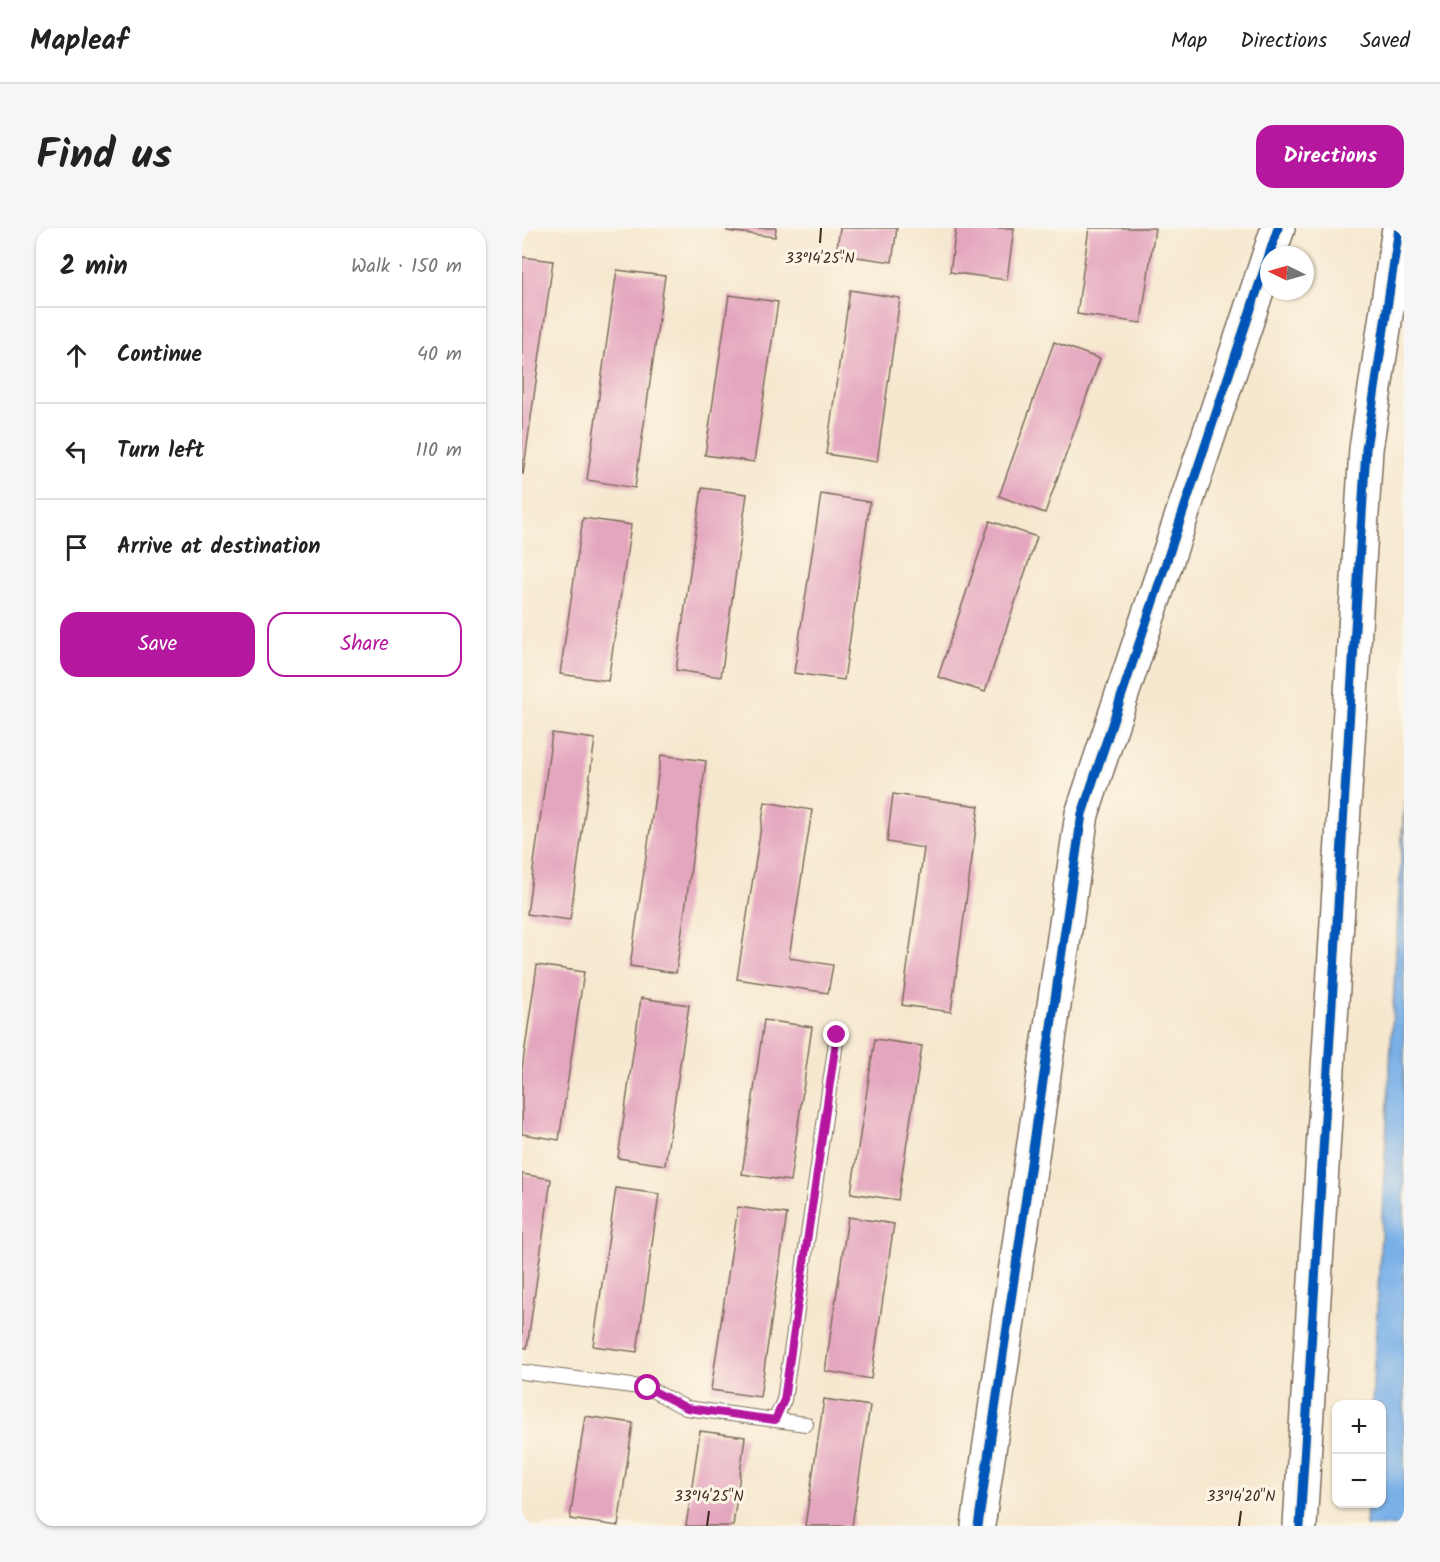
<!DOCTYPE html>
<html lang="en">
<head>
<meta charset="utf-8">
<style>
  :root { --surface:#fff; --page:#f6f6f6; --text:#222; --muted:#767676; --line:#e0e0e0; --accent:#b5179e }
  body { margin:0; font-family:Kalam,sans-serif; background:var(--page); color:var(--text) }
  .controls { position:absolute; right:18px; bottom:18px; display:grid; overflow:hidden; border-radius:12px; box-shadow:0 2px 4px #0004 }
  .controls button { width:54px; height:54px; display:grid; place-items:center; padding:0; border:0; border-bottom:2px solid var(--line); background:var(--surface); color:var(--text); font:30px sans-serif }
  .compass { position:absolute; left:738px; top:18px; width:54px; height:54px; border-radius:50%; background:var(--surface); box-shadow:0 2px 4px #0004; rotate:275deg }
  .stop { position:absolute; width:18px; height:18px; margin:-14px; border:4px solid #b5179e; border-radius:50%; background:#fff }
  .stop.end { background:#b5179e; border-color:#fff; box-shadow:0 2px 6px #0008 }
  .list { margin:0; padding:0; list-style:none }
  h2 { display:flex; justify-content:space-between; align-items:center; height:78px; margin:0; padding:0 24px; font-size:26px }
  h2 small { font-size:20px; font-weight:400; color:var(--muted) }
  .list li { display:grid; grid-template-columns:39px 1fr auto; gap:18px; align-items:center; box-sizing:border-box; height:96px; padding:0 24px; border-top:2px solid var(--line) }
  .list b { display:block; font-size:22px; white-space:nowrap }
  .list em { font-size:20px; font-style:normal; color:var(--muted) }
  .actions { display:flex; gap:12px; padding:18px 24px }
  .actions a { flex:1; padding:14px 0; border:2px solid var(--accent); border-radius:18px; text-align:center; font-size:21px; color:var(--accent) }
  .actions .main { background:var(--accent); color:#fff }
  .icon { flex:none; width:33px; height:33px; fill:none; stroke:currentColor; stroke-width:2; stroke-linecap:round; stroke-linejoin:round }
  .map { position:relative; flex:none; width:882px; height:1298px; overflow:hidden; border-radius:18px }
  header { display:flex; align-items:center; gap:36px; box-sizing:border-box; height:84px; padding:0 30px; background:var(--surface); border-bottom:2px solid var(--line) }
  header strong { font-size:28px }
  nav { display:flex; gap:33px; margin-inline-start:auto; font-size:21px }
  .intro { display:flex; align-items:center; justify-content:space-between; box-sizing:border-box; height:144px; padding:0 36px }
  h1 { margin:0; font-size:42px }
  .button { padding:15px 27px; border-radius:18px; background:var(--accent); color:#fff; font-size:21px; font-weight:700 }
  main { display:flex; gap:36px; padding:0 36px }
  aside { flex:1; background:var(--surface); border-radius:18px; box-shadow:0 2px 4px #0004 }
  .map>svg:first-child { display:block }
</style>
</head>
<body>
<header>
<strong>Mapleaf</strong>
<nav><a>Map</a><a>Directions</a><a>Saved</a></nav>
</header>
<div class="intro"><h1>Find us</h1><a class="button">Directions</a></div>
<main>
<aside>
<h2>2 min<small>Walk · 150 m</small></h2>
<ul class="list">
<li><svg class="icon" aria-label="ahead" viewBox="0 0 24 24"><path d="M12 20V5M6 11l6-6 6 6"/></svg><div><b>Continue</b></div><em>40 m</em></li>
<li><svg class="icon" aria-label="left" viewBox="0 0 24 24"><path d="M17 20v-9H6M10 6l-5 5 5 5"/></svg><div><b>Turn left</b></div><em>110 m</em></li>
<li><svg class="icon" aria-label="arrive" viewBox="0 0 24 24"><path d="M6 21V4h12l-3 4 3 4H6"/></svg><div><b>Arrive at destination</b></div></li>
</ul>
<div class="actions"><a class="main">Save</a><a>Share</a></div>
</aside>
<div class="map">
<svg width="882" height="1298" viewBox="0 0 882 1298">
  <rect width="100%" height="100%" fill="#fcf5e5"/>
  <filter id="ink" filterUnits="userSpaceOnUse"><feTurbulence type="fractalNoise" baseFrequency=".0167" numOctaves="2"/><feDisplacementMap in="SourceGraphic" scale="12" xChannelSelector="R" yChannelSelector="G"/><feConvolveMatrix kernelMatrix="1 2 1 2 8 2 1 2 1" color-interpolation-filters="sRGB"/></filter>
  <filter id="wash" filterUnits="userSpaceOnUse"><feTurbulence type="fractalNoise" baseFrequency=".008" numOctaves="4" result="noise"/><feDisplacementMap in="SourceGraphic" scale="24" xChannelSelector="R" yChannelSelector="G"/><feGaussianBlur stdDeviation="1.35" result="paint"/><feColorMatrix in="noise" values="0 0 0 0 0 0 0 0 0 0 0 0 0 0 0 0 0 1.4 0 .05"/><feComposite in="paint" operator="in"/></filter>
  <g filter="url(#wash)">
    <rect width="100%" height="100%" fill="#f6e8cf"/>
    <path fill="#79b0e8" stroke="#5a6d83" stroke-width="1.5" d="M882,572V1298H844L845,1276H860V1176H850Z"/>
    <g id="blocks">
      <path fill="#e4a6bf" d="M205,0H254L253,9L205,3Z
        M318,0H375L370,34L314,26Z
        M434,0H492L485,52L428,44Z
        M567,0H633L619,95L555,86Z
        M0,29L31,33L1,246H0Z
        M95,42L143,48L113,260L65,252Z
        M328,62L378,70L355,234L304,226Z
        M207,67L256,74L232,234L183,227Z
        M532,114L578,131L523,285L477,268Z
        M180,260L225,266L199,449L154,442Z
        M299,266L348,274L322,452L272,445Z
        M61,290L109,297L86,453L38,446Z
        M468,293L515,309L463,464L416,449Z
        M30,505L73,511L48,692L5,686Z
        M139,527L184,533L154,745L108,738Z
        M371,566L457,578L429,784L380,777L402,620L365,614Z
        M243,574L290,582L267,730L311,737L306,765L215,751Z
        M15,737L62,744L37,912L0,906V841Z
        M119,770L167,777L143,937L96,930Z
        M242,792L290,799L268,953L220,946Z
        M353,811L400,818L376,972L329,965Z
        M0,946L29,951L5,1120L0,1119Z
        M94,960L137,966L115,1124L71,1118Z
        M216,979L265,986L238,1169L189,1162Z
        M326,989L372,996L349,1151L303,1143Z
        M302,1171L348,1178L330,1298H283Z
        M63,1188L111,1195L96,1298L48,1291Z
        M178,1203L223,1209L211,1298H164Z"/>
    </g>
  </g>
  <g filter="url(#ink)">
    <use href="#blocks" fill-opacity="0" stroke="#7c6c5c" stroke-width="1.5"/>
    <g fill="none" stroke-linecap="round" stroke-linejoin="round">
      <defs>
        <path id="service" d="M0,1144L126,1160L164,1180L284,1196
          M253,1192L262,1172L315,807"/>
        <path id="tertiary" d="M456,1298L560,586L756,0
          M778,1298L844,221L877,0"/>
      </defs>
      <use href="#service" stroke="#7c6c5c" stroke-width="16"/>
      <use href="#tertiary" stroke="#7c6c5c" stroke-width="36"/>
      <use href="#service" stroke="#fff" stroke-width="14"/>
      <use href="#tertiary" stroke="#fff" stroke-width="33"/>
      <defs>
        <path id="cycleway" d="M456,1298L560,586L756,0
          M778,1298L844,221L877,0"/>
      </defs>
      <use href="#cycleway" stroke="#fcf5e5" stroke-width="13"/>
      <use href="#cycleway" stroke="#0057b8" stroke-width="9"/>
    </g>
  </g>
  <g fill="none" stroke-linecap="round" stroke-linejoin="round" filter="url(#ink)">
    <path stroke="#b5179e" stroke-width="8" d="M126,1160L165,1180L253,1192L262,1172L315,807"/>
  </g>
  <path fill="none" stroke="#3b2a1e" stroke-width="2" d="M298,15L299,0M185,1298L187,1283M717,1298L719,1283"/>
  <g font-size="15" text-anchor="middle" fill="#3b2a1e" stroke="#fcf5e5" stroke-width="6" stroke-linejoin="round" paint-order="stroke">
    <text x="298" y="35">33°14'25"N</text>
    <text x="187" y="1273">33°14'25"N</text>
    <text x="719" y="1273">33°14'20"N</text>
  </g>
</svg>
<div class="controls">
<button>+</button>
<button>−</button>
</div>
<svg class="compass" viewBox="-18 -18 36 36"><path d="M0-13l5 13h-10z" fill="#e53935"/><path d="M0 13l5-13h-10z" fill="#767676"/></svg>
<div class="stop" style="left:126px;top:1160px"></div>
<div class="stop end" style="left:315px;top:807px"></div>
</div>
</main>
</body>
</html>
